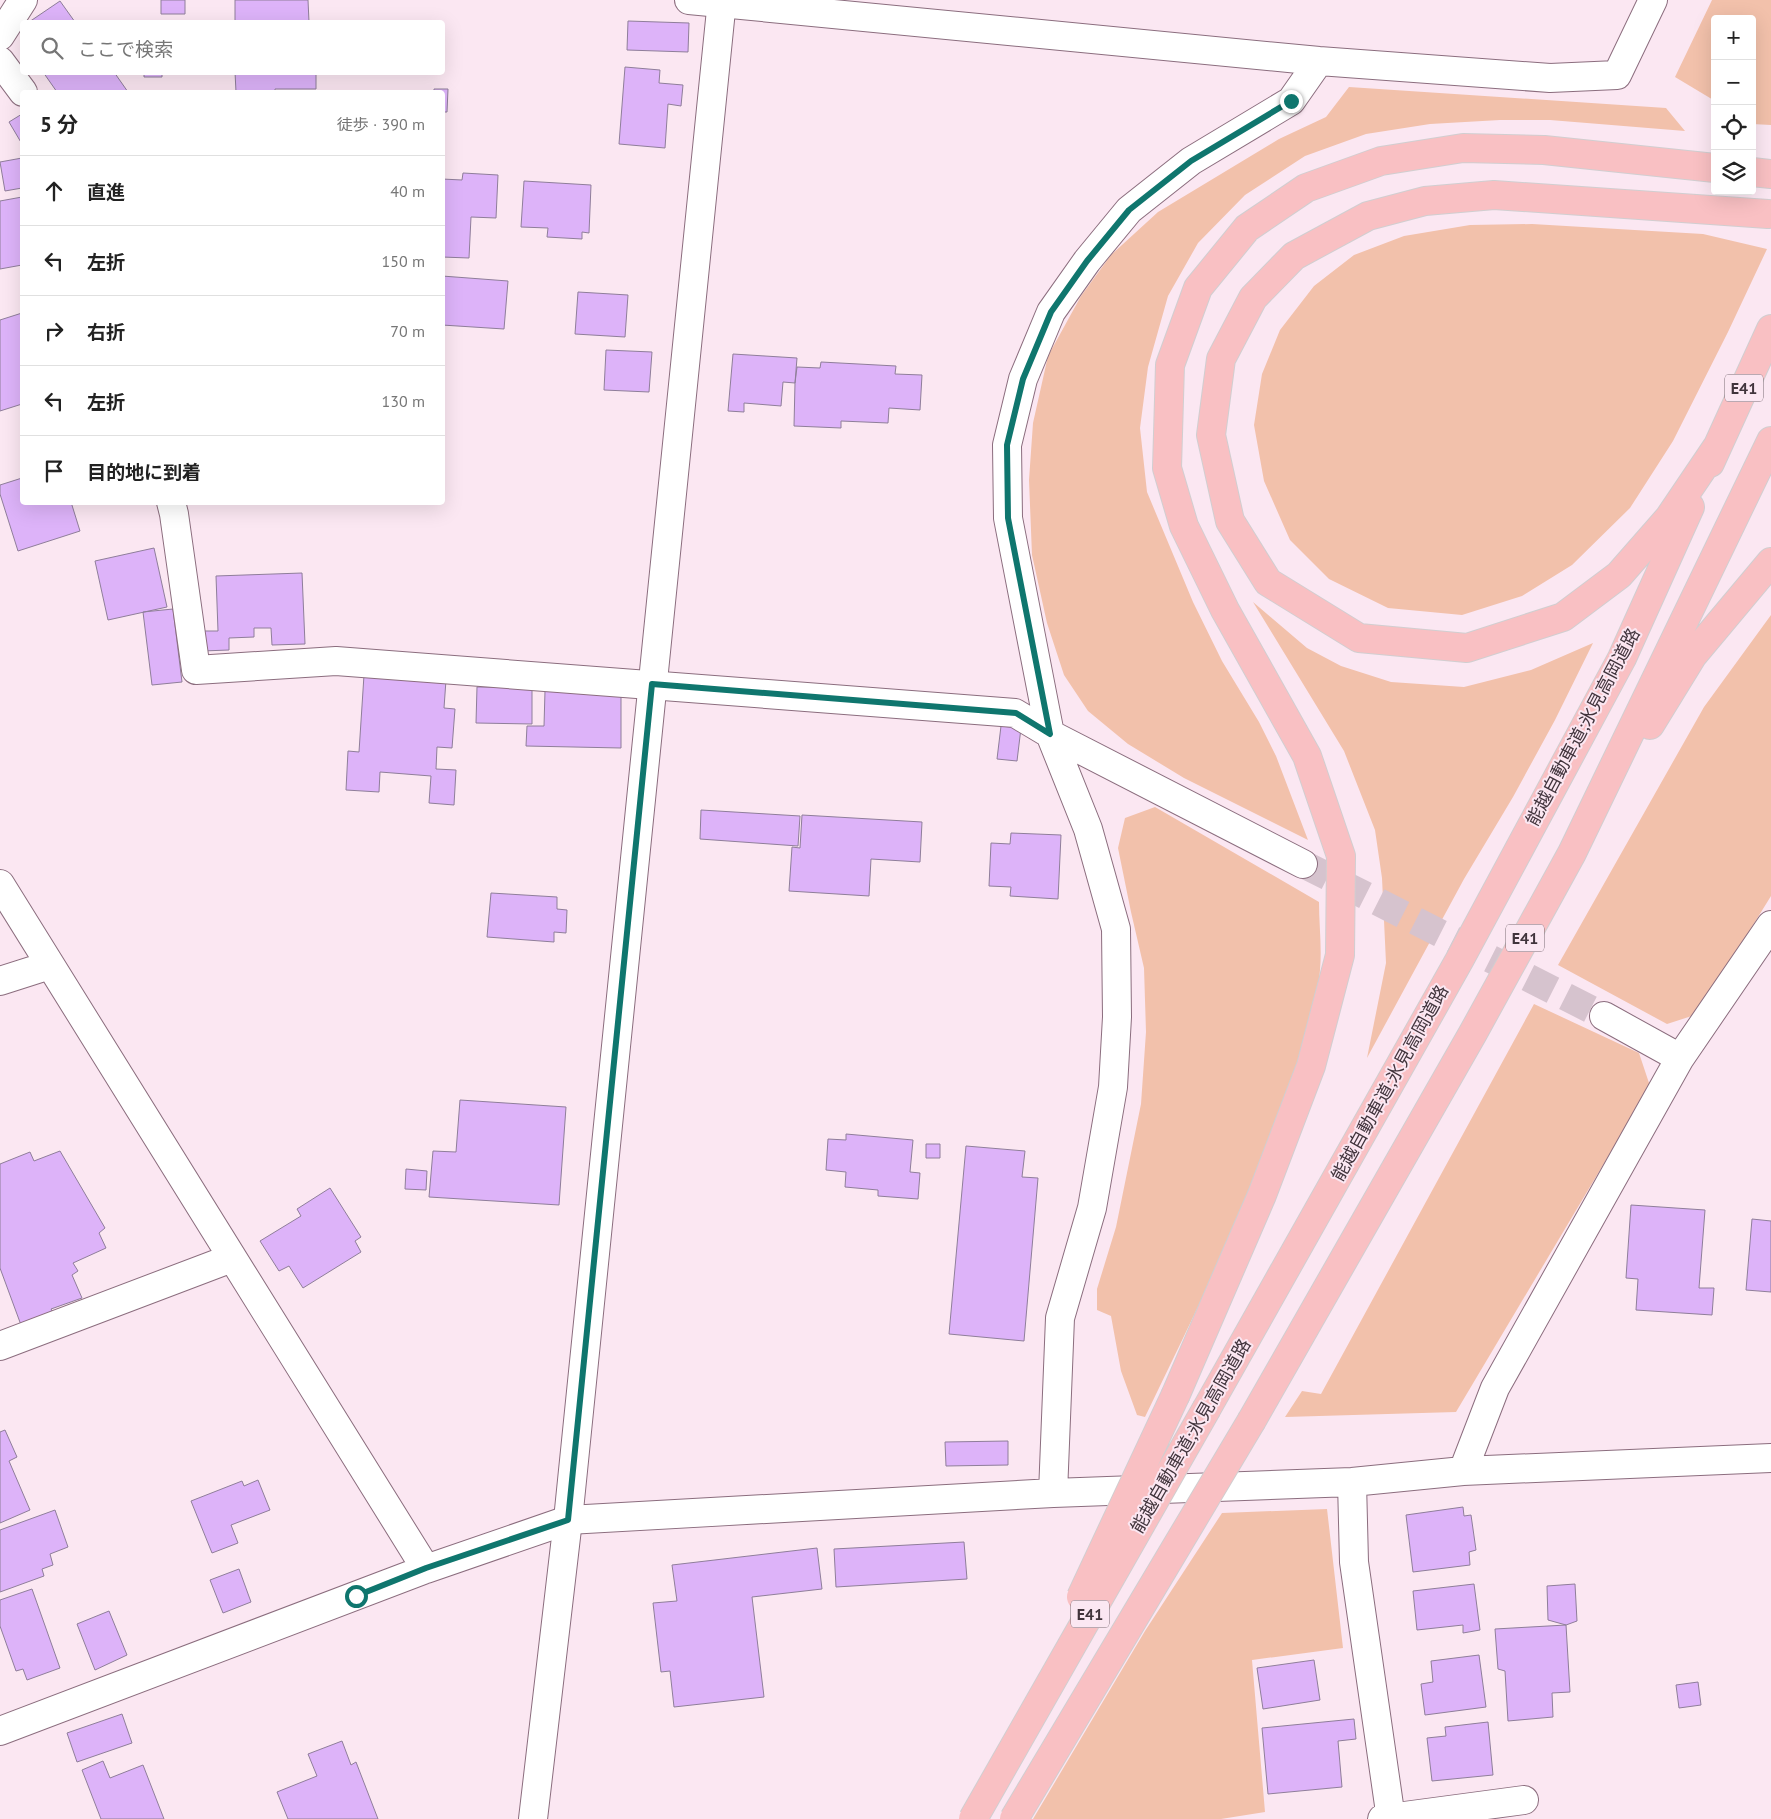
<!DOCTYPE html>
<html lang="ja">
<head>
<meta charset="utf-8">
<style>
  :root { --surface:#fff; --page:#f6f6f6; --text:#222; --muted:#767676; --line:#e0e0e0 }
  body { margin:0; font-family:"PT Sans","Noto Sans JP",sans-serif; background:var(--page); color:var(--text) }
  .controls { position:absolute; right:15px; top:15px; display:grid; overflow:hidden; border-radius:5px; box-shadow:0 5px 20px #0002 }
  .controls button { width:45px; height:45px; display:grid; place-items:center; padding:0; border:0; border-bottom:1px solid var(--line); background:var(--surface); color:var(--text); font:25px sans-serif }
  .stop { position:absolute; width:15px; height:15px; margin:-11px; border:4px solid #0f766e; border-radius:50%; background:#fff }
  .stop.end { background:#0f766e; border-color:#fff; box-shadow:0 1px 5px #0008 }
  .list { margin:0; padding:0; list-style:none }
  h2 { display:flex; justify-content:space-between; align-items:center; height:65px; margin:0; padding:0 20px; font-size:21px }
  h2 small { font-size:16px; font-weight:400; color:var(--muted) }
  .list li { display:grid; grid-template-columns:32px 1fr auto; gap:15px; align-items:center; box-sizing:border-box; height:70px; padding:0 20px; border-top:1px solid var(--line) }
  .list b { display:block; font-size:19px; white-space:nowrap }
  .list em { font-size:16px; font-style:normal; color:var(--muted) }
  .icon { flex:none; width:28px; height:28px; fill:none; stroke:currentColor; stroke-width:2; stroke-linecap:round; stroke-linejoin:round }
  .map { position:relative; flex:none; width:1771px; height:1819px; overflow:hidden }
  .search { position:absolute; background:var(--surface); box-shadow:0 5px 20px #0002; left:20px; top:20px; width:425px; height:55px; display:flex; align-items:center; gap:12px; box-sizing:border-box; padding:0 18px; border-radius:5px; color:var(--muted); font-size:19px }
  .panel { position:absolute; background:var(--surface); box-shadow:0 5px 20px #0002; left:20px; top:90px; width:425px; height:415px; border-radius:5px }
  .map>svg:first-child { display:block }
</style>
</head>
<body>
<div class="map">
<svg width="1771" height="1819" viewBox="0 0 1771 1819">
  <rect width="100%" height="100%" fill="#fbe7f2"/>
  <path fill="#f2c1ab" d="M1712,0H1771V125L1752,124V19H1715V101L1675,77Z
    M1349,87L1666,108L1685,131L1550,120H1500L1430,124L1366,134L1305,156L1245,195L1198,243L1168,296L1148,367L1140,428L1147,492L1193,602L1222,661L1259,722L1276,756L1308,840L1184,778L1128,744L1088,711L1064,675L1047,623L1032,555L1029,480L1033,423L1048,356L1081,296L1111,255L1158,212L1279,139L1326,117Z
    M1532,224L1703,234L1767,249L1728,332L1673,441L1630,508L1572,565L1522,596L1462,615L1388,608L1329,579L1290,540L1264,481L1254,425L1262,374L1280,330L1314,286L1354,255L1404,236L1470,225Z
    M1253,602L1307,648L1341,666L1391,682L1464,687L1531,670L1593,643L1555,720L1513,797L1464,879L1367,1058L1386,963L1382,878L1375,830L1344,751Z
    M1771,615V896L1698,1014L1667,1024L1558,965L1704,707Z
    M1155,807L1319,902C1319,924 1322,948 1320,970C1318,1006 1304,1042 1293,1076C1255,1194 1199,1305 1145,1417L1137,1415L1121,1371L1111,1316L1097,1310V1289L1116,1227L1141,1104L1146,1032L1144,968L1131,912L1118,848L1125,818Z
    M1534,1004L1639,1053L1650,1086L1456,1412L1285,1417L1302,1391L1321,1394Z
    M1327,1509L1343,1648L1252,1660L1265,1812L1221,1819H1033L1145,1631L1222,1513Z"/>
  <path fill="#ddb3f9" stroke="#8f7e9a" d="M161,0H185V14H161Z
    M235,0H308L309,22H235Z
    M60,1L75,22H29Z
    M628,21L689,23L688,52L627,50Z
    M625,67L660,70L659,83L683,85L681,106L668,104L665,148L619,144Z
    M43,72H114L128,92H57Z
    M144,72H162V77H144Z
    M235,72H316V89H275V92H236Z
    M434,89H448L447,112H442V92H434Z
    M22,114V144L9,122Z
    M22,158V188L5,191L0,162Z
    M463,173L498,175L496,218L471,217L469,258L442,257V179L462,180Z
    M524,181L591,185L589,233L582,232V239L547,237L548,228L521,227Z
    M22,197V265L0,269V201Z
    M442,276L508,281L504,329L442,325Z
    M578,292L628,295L625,337L575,334Z
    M22,313V404L0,411V320Z
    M606,350L652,352L649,392L604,390Z
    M733,354L797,358L795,383L783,382L781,406L744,403V412L728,411Z
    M821,362L896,366L895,374L922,375L920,410L889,408L888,423L841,421V428L794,426L795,383L797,367L820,368Z
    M22,478V502H71L80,531L18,551L0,494V485Z
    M154,548L167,607L108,620L95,561Z
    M302,573L305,644L272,645L271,628H254V637L229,638V650L202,651L201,631H218L216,576Z
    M173,609L182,682L152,685L143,612Z
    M364,675L446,680L444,708L455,709L452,748L437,747L436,769L456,770L454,805L429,803L431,776L380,772L379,792L346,790L348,751L359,752Z
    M477,687H532V724L476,723Z
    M545,691L621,692V748L526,746L527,726H544Z
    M1001,726L1021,728L1017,761L997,759Z
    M701,810L800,816L798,846L700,839Z
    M802,815L922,822L920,862L871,859L869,896L789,891L792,847L800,848Z
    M1011,833L1061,835L1058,899L1010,896L1011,887L989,886L991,843L1010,844Z
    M491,893L557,897V909L567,910L566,933L554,932V942L487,937Z
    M460,1100L566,1107L559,1205L429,1197L433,1151L456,1152Z
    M846,1134L913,1140L910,1172L920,1173L918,1199L878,1196V1190L845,1187L846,1172L826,1170L828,1139L846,1140Z
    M926,1144H940V1158H926Z
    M966,1146L1025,1151L1022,1177L1038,1178L1024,1341L949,1334Z
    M60,1151L105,1228L99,1233L106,1248L73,1263L78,1271L72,1275L82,1298L51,1309L54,1314L21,1325L0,1268V1164L30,1152L34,1161Z
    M406,1169L427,1171L426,1190L405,1189Z
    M330,1188L361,1237L355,1241L361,1252L303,1288L289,1266L279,1271L260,1241L301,1216L297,1209Z
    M1631,1205L1705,1210L1699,1288H1714L1712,1315L1636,1310L1638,1279L1626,1278Z
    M1752,1219L1771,1221V1292L1746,1290Z
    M5,1430L17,1457L9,1461L30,1510L0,1523V1432Z
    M1008,1441V1465L946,1466L945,1442Z
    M258,1480L270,1510L231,1525L238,1543L212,1553L191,1501L242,1481L244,1486Z
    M1463,1507L1464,1516L1471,1515L1476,1550L1469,1552L1470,1565L1413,1572L1406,1515Z
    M55,1510L68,1547L50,1554L53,1565L42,1569L44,1576L0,1592V1530Z
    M964,1542L967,1579L836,1587L834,1549Z
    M817,1548L822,1589L752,1597L764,1697L674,1707L670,1671L661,1672L653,1603L677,1601L672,1565Z
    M239,1569L251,1602L223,1613L210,1580Z
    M1474,1584L1480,1630L1463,1633V1625L1417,1630L1413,1591Z
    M1575,1584L1577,1621L1566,1625L1548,1620L1547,1586Z
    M32,1589L60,1668L27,1680L23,1669L16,1671L0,1626V1600Z
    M109,1611L127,1655L95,1670L77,1624Z
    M1566,1625L1570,1692L1552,1693L1553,1717L1508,1721L1505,1671L1498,1669L1495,1629Z
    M1479,1655L1486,1707L1425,1715L1421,1684L1433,1682L1431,1661Z
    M1314,1660L1320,1700L1263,1709L1257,1668Z
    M1698,1682L1701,1705L1679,1708L1676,1685Z
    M122,1714L132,1743L77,1762L67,1733Z
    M1354,1719L1356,1739L1338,1741L1342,1787L1268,1794L1262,1728Z
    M1488,1722L1493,1775L1432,1781L1427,1738L1446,1736L1445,1727Z
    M342,1741L351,1765L356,1762L378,1819H288L277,1792L317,1776L308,1754Z
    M103,1761L110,1778L143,1765L164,1819H101L82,1770Z"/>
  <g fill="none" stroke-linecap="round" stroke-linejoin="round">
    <path stroke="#d6c3ce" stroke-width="28" stroke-dasharray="28 14" stroke-linecap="butt" d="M1303,864L1604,1016"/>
    <defs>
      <path id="street" d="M689,0L1319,61L1550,78L1617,75L1653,0
        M0,36L23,0
        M0,61L23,92
        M171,502L174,514L196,670L336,661L1015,713L1050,734L1303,864
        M0,884L426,1569
        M0,981L50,965
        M1604,1016L1680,1058
        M0,1346L232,1258
        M1463,1471L1495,1388L1680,1058L1771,925
        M1352,1482L1354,1562L1391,1819
        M1053,1493L1060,1318L1092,1208L1113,1087L1117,1017L1116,929L1088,829L1050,734L1008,518L1007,445L1023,379L1051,312L1087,261L1129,210L1191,161L1291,101L1319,61
        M0,1731L426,1569L568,1520L1053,1493L1352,1482L1463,1471L1771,1458
        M1382,1819L1524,1800"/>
      <path id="secondary" d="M533,1819L568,1520L722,0"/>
      <path id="highway" d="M1752,172L1771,174
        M1717,447L1669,518L1619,575L1563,617L1467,648L1359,638L1268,582L1230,521L1211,435L1221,359L1253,298L1294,256L1368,216L1425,201L1494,195L1768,214
        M1710,463L1771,329
        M1650,725L1693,655L1771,562
        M1176,1394L1262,1195L1311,1066L1340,955L1341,856L1307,756L1225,610L1184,526L1167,468L1170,365L1198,288L1247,228L1306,188L1381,161L1463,148L1544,150L1715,168
        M1207,1408L1460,959L1622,658L1690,507
        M1252,1420L1473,1033L1572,853L1771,441"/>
    </defs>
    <use href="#street" stroke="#8b6d7e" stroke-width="30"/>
    <use href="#secondary" stroke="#8b6d7e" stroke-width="30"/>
    <use href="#highway" stroke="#d1ced0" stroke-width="30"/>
    <use href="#street" stroke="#fff" stroke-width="28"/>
    <use href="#secondary" stroke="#fff" stroke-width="28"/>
    <use href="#highway" stroke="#f9c0c3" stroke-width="28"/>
    <defs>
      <path id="highway-bridge" d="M1081,1597L1176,1394
        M973,1819L1207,1408
        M1014,1819L1252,1420"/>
    </defs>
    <use href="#highway-bridge" stroke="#d1ced0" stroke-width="30" stroke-linecap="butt"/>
    <use href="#highway-bridge" stroke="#f9c0c3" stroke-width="28"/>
  </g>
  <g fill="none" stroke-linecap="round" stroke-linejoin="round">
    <path stroke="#0f766e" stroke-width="6" d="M356,1596L426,1568L568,1520L652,684L1016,713L1050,734L1008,518L1007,445L1023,379L1051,312L1087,261L1129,210L1191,161L1291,101"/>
  </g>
  <g text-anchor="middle" stroke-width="4" stroke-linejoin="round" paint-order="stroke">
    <g fill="#fbe7f2" stroke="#796a73" stroke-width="1">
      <rect x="1725" y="374.5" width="38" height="27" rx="4"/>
      <rect x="1506" y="924.5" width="38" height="27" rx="4"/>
      <rect x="1071" y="1600.5" width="38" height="27" rx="4"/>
    </g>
    <g font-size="16" font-weight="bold" fill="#41343c">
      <text x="1744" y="394">E41</text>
      <text x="1525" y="944">E41</text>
      <text x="1090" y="1620">E41</text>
    </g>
    <g font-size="18" fill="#41343c" stroke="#fbe7f2">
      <text transform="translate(1583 727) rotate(-62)" y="6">能越自動車道;氷見高岡道路</text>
      <text transform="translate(1390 1083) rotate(-61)" y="6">能越自動車道;氷見高岡道路</text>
      <text transform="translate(1191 1436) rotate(-60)" y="6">能越自動車道;氷見高岡道路</text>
    </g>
  </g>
</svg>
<div class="controls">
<button>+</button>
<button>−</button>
<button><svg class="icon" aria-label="locate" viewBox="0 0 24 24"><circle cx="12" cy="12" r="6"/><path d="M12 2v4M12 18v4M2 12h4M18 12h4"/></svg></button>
<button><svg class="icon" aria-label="layers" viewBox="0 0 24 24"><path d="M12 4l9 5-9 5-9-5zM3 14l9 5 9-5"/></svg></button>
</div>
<div class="stop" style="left:356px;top:1596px"></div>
<div class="stop end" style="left:1291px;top:101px"></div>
<div class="search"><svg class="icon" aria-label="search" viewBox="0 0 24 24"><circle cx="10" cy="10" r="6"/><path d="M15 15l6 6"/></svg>ここで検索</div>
<section class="panel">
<h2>5 分<small>徒歩 · 390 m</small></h2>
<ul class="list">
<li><svg class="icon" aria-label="ahead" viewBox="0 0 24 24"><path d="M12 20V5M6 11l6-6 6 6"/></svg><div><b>直進</b></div><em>40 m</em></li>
<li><svg class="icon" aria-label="left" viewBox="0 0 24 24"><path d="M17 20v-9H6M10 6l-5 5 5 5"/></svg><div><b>左折</b></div><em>150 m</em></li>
<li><svg class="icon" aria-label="right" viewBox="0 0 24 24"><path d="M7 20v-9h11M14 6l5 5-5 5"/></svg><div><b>右折</b></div><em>70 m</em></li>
<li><svg class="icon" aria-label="left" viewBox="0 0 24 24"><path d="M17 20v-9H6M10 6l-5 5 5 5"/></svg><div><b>左折</b></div><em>130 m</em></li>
<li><svg class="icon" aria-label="arrive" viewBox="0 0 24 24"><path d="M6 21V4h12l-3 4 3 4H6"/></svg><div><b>目的地に到着</b></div></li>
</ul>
</section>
</div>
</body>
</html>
